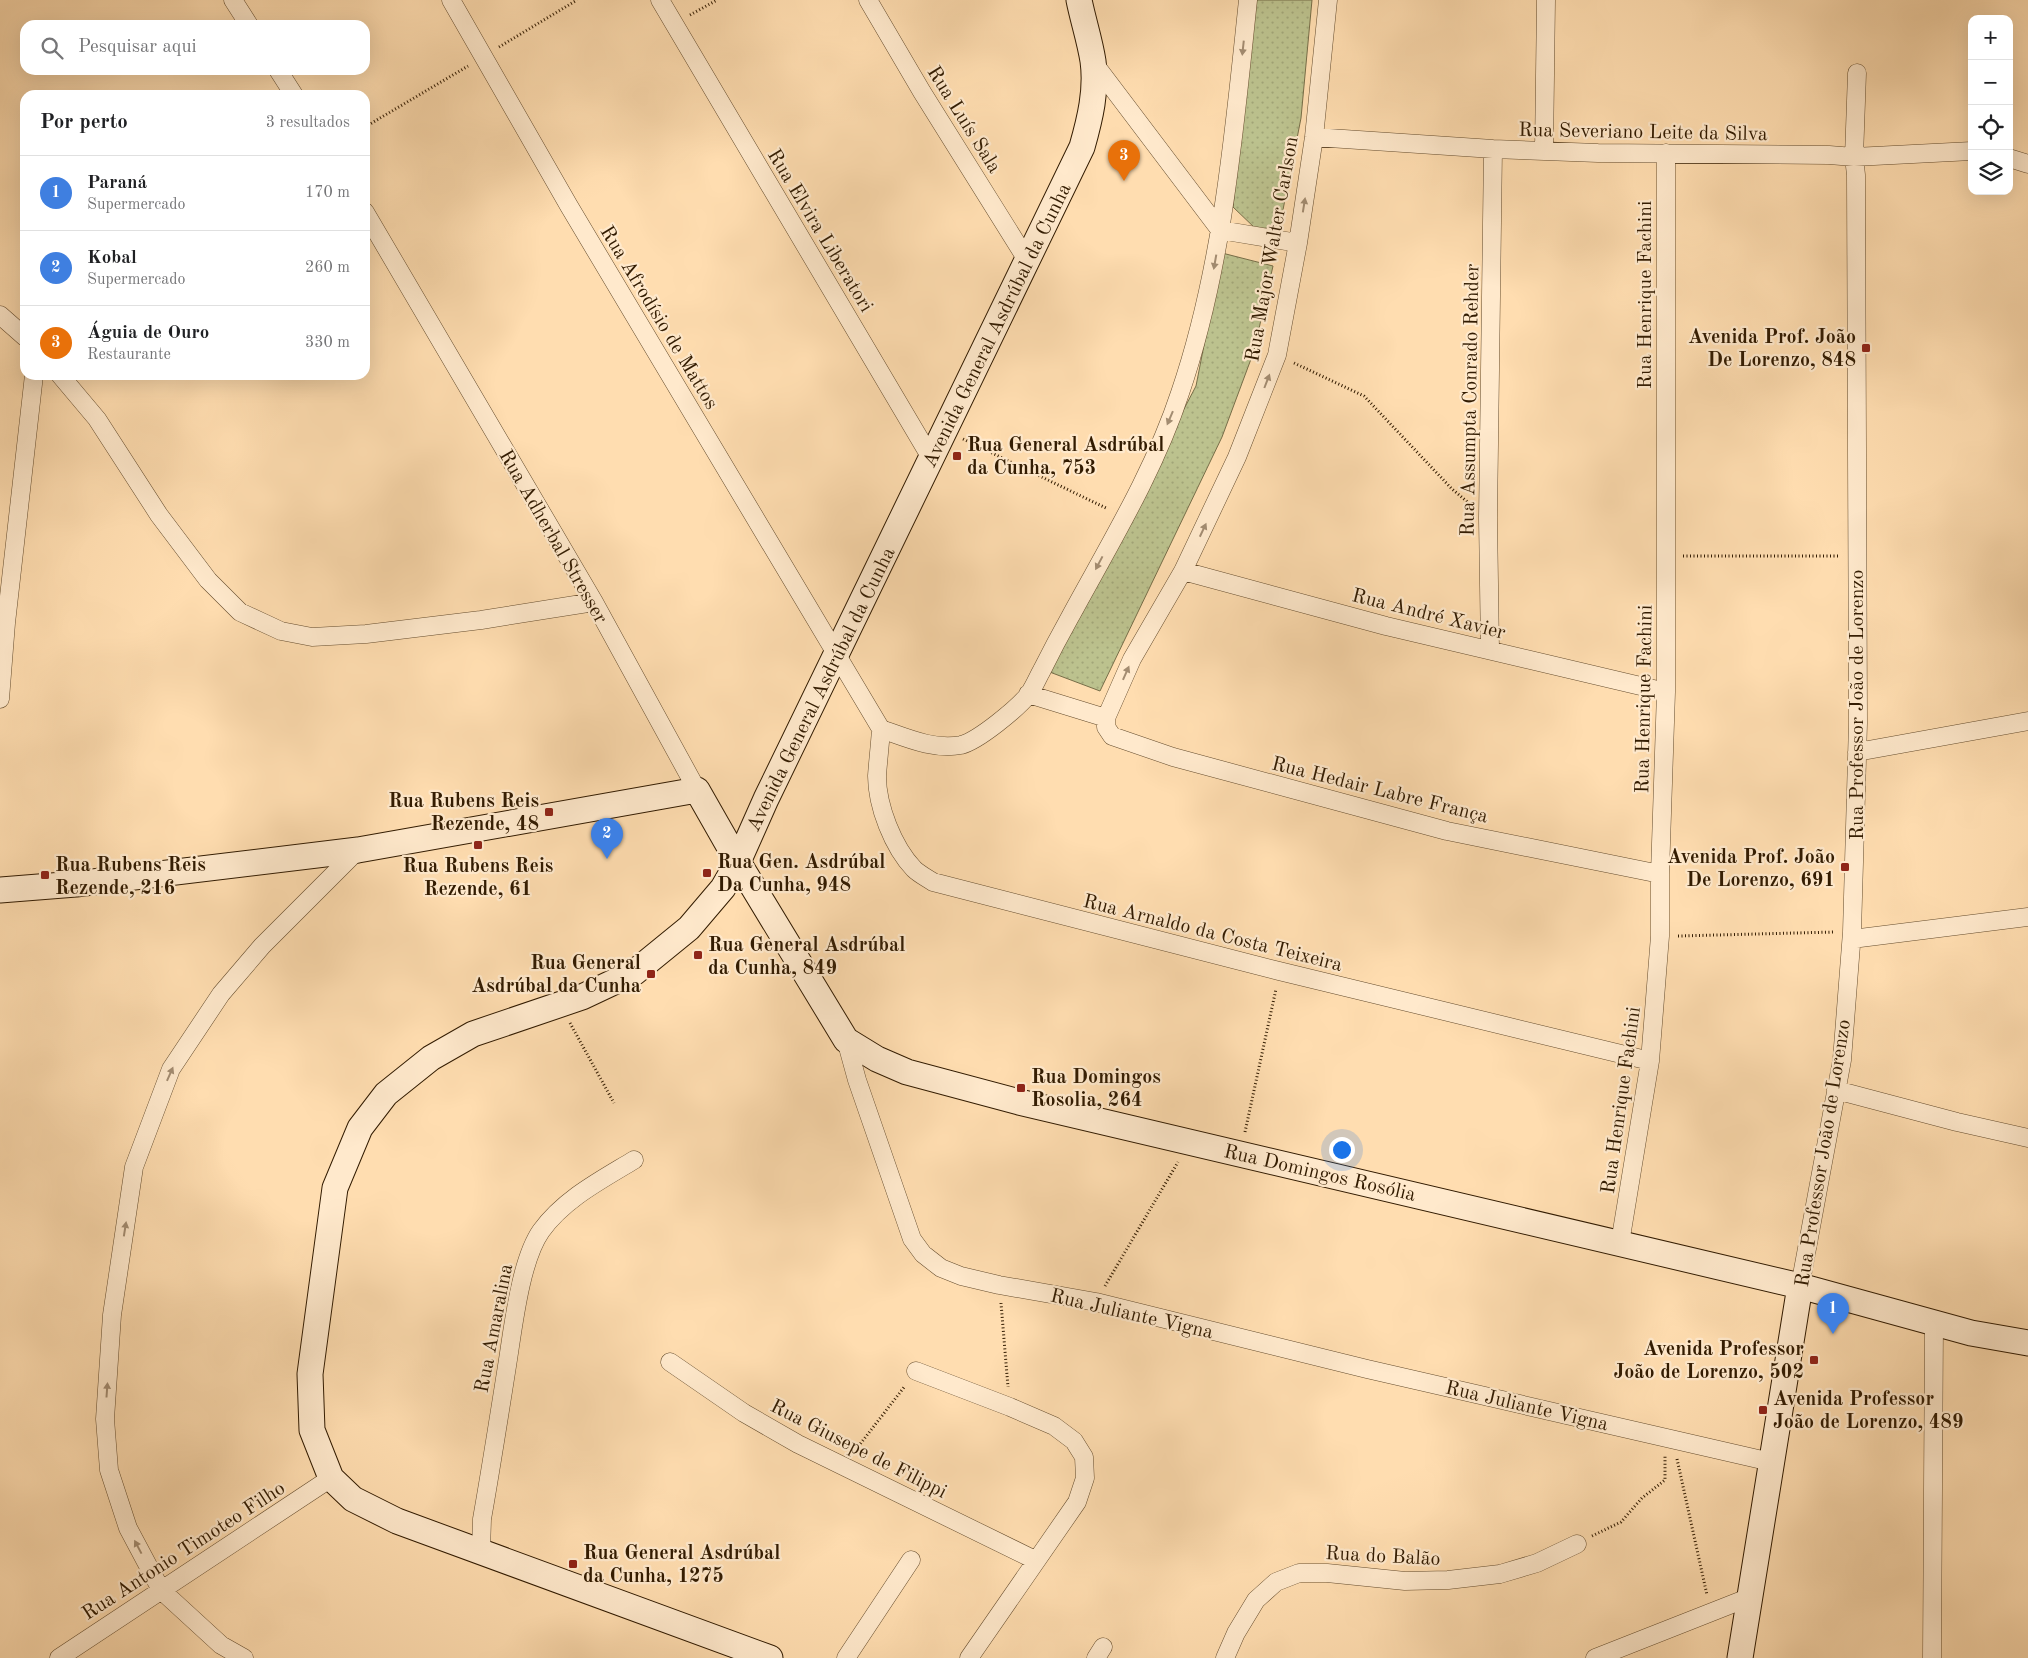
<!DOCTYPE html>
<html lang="pt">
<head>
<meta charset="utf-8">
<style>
  :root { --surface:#fff; --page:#f2f2f2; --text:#202124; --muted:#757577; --line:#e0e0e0; --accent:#111827 }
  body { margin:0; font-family:"Old Standard TT",serif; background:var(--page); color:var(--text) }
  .controls { position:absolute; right:15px; top:15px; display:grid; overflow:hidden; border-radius:10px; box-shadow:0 5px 20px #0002 }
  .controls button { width:45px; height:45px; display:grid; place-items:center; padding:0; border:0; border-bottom:1px solid var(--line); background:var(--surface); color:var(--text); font:25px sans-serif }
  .you { position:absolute; left:1341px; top:1149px; width:18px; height:18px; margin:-12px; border:4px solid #fff; border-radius:50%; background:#1a73e8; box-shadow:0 0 0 8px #1a73e833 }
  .badge { display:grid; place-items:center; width:32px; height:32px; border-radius:50%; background:var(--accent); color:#fff; font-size:16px; font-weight:700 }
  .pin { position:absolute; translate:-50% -41px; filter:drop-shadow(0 1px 2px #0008) }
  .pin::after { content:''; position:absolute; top:26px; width:18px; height:15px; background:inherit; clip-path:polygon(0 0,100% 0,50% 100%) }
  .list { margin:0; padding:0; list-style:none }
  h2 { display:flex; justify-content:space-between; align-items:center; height:65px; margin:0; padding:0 20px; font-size:21px }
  h2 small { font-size:16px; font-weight:400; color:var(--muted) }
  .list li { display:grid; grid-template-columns:32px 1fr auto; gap:15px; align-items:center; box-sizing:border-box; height:75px; padding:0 20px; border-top:1px solid var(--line) }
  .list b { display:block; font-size:19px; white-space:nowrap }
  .list p { margin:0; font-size:16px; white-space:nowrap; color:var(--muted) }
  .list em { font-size:16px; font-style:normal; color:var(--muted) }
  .icon { flex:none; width:28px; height:28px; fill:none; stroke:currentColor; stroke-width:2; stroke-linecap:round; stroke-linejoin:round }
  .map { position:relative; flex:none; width:2028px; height:1658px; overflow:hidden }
  .search { position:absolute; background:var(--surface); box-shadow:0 5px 20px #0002; left:20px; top:20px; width:350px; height:55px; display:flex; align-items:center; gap:12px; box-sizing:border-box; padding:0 18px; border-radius:15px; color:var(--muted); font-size:19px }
  .panel { position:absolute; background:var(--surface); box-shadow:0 5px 20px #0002; left:20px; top:90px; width:350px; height:290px; border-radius:15px }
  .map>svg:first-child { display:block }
</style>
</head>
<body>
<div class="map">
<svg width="2028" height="1658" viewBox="0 0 2028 1658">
  <defs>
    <pattern id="park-dots" width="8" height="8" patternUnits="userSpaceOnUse" patternTransform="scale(1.25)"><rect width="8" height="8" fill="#bcc28e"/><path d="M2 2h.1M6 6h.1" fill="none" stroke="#a2a679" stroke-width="1.8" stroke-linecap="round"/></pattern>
  </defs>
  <rect width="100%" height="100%" fill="#ffddb0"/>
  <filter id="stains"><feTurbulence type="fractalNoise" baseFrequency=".004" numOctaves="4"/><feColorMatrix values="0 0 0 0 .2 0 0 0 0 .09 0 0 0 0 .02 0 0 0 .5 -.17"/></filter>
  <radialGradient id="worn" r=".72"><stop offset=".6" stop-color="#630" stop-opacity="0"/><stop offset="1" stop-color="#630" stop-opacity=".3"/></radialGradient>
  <path fill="url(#park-dots)" stroke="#776e48" d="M1255,0H1312L1301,118L1280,225L1257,230L1233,207Z
    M1222,253L1273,266L1254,351L1222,437L1100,691L1047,671L1196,386Z"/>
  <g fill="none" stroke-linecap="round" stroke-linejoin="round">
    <defs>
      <path id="street" d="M233,0L249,25
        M451,0L569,206L881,729C907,738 933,750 961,745C978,741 1018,708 1029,694C1034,687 1038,677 1042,670C1051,652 1060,635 1070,617C1109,545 1154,472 1180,393C1223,267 1234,132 1248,0
        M660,0L931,458
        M868,0L922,92L1027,260
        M1328,0L1314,137L1298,243L1277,355L1237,457L1183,571L1132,659L1106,718V727L1112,736L1173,757L1447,831L1660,874
        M1093,62L1220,230L1298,243
        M278,70L294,95
        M1314,137L1493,149L1598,153L1829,155L1854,157L1972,151
        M1544,151L1546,0
        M2009,158L2028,164
        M365,212L594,602L697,790
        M0,315L25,337
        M60,375L97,419L159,515L208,580L240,612L281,631L312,637L366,634L481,620L594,602
        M1183,571L1386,626L1666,692
        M1490,650L1488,518L1493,149
        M1028,694L1106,718
        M0,699L6,623L34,375
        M881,729C880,745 878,761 877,776C877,806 893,847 914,869C919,874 927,878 933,882L1279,971L1650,1061
        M1857,752L2028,721
        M1852,939L2028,917
        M846,1040L857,1080L912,1239L923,1254L941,1268L961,1276L999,1285L1096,1302L1367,1369L1771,1462
        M1836,1090L1957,1122L2028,1138
        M1620,1243L1650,1061L1660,936V874L1666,692V153
        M1800,1286L1842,1060L1852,932L1858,723L1856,175L1854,157L1857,73
        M670,1362L744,1413L798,1444L1035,1560
        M916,1371L1010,1407L1054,1426L1074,1441L1084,1457L1085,1478L1077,1502L969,1658
        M481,1551L482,1519C491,1468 499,1417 507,1366C513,1329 520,1261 541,1231C564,1199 601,1180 634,1160
        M59,1658L331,1478
        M244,1658L221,1645L161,1590L128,1528L109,1470L105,1419L112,1315L134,1167L171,1069L221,994L262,946L358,850
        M846,1658L911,1560
        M1096,1658L1103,1647
        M1225,1658L1236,1633L1256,1600L1276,1582L1299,1573H1327L1405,1581L1448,1580L1500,1574L1537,1563L1577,1544
        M1595,1658L1750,1597
        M1932,1658L1934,1323"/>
      <path id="secondary" d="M0,890L76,884L358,850L697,790L738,862L846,1040L877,1059L907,1072L1019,1102L1800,1286L1971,1333L2028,1343
        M770,1658L397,1521L353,1499L331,1478L312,1430L310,1374L335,1188L360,1128L386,1094L431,1058L473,1034L582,997L635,972L689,928L723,888L738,862L766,799L1082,147C1090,119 1097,90 1093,61C1090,41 1083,20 1079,0
        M1740,1658L1800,1286"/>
    </defs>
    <use href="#street" stroke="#654c2d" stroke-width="19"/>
    <use href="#secondary" stroke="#321b01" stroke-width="27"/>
    <path stroke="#321b01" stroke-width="3" stroke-dasharray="1 2.5" stroke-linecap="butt" d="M690,15L717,0
      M499,47L577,0
      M365,127L468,66
      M1294,363L1364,396L1452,489L1470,504
      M963,439L1108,509
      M1683,556H1839
      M1678,936L1835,932
      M570,1023L614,1103
      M1245,1132L1276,989
      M1105,1286L1178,1162
      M1001,1303L1008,1387
      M854,1452L905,1386
      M1677,1459L1707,1595
      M1592,1536L1621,1522L1642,1498L1665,1480V1455"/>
    <use href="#street" stroke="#ffe9cc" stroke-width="18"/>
    <use href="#secondary" stroke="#ffe9cc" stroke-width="25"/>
  </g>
  <defs><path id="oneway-solid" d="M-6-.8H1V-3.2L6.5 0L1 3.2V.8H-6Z" transform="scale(1.25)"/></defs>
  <g fill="#a38c71">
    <use href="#oneway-solid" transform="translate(1243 48) rotate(96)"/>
    <use href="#oneway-solid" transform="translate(1304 205) rotate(-81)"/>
    <use href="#oneway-solid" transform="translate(1215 262) rotate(100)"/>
    <use href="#oneway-solid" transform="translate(1267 381) rotate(-69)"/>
    <use href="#oneway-solid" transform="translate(1170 418) rotate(113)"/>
    <use href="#oneway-solid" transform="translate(1203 530) rotate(-65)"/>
    <use href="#oneway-solid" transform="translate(1099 563) rotate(118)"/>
    <use href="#oneway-solid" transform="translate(1126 673) rotate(-66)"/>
    <use href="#oneway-solid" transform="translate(170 1074) rotate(-66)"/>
    <use href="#oneway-solid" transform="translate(125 1229) rotate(-81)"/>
    <use href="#oneway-solid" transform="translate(107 1390) rotate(-86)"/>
    <use href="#oneway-solid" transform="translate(138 1547) rotate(-118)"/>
  </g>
  <g fill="#8f2418" stroke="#ffe9cc" stroke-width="2">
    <rect x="1861" y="343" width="10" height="10" rx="2.5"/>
    <rect x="952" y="451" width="10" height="10" rx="2.5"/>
    <rect x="544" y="807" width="10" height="10" rx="2.5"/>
    <rect x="473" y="840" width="10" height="10" rx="2.5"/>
    <rect x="1840" y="862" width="10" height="10" rx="2.5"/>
    <rect x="702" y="868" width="10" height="10" rx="2.5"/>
    <rect x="40" y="870" width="10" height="10" rx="2.5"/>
    <rect x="693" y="950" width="10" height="10" rx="2.5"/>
    <rect x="646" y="969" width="10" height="10" rx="2.5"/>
    <rect x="1016" y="1083" width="10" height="10" rx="2.5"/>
    <rect x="1809" y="1355" width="10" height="10" rx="2.5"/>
    <rect x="1758" y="1405" width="10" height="10" rx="2.5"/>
    <rect x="568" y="1559" width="10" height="10" rx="2.5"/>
  </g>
  <g text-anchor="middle" stroke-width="4.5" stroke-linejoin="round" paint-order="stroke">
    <g font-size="20" fill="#321b01" stroke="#ffe9cc">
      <text transform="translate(965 119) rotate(58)" y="7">Rua Luís Sala</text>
      <text transform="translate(1643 131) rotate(1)" y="7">Rua Severiano Leite da Silva</text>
      <text transform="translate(821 230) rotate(59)" y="7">Rua Elvira Liberatori</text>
      <text transform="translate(1271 249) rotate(-80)" y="7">Rua Major Walter Carlson</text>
      <text transform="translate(1644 295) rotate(-90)" y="7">Rua Henrique Fachini</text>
      <text transform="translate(660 317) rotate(59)" y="7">Rua Afrodísio de Mattos</text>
      <text transform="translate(996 325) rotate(-64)" y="7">Avenida General Asdrúbal da Cunha</text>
      <text transform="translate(1469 400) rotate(-89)" y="7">Rua Assumpta Conrado Rehder</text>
      <text transform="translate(554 536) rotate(60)" y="7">Rua Adherbal Stresser</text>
      <text transform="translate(1429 613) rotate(14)" y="7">Rua André Xavier</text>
      <text transform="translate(820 689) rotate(-64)" y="7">Avenida General Asdrúbal da Cunha</text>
      <text transform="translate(1643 699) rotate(-89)" y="7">Rua Henrique Fachini</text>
      <text transform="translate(1856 705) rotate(-90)" y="7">Rua Professor João de Lorenzo</text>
      <text transform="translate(1380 789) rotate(14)" y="7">Rua Hedair Labre França</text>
      <text transform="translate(1213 932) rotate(14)" y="7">Rua Arnaldo da Costa Teixeira</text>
      <text transform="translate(1620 1100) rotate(-82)" y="7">Rua Henrique Fachini</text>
      <text transform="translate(1822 1153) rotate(-81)" y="7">Rua Professor João de Lorenzo</text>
      <text transform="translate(1320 1172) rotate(13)" y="7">Rua Domingos Rosólia</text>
      <text transform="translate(1132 1313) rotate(13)" y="7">Rua Juliante Vigna</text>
      <text transform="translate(493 1328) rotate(-79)" y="7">Rua Amaralina</text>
      <text transform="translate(1527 1405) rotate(13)" y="7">Rua Juliante Vigna</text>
      <text transform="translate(859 1448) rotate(27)" y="7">Rua Giusepe de Filippi</text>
      <text transform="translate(183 1550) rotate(-33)" y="7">Rua Antonio Timoteo Filho</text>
      <text transform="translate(1383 1555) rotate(3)" y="7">Rua do Balão</text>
    </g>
    <g font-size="20" font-weight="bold" fill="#321b01" stroke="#ffe9cc" text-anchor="start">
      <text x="1856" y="343" text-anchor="end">Avenida Prof. João<tspan x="1856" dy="23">De Lorenzo, 848</tspan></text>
      <text x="967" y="451">Rua General Asdrúbal<tspan x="967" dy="23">da Cunha, 753</tspan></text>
      <text x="539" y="807" text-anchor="end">Rua Rubens Reis<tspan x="539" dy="23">Rezende, 48</tspan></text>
      <text x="1835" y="863" text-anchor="end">Avenida Prof. João<tspan x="1835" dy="23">De Lorenzo, 691</tspan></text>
      <text x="717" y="868">Rua Gen. Asdrúbal<tspan x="717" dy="23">Da Cunha, 948</tspan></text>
      <text x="55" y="871">Rua Rubens Reis<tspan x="55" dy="23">Rezende, 216</tspan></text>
      <text x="478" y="872" text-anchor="middle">Rua Rubens Reis<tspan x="478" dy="23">Rezende, 61</tspan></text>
      <text x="708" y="951">Rua General Asdrúbal<tspan x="708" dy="23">da Cunha, 849</tspan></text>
      <text x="641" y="969" text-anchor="end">Rua General<tspan x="641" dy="23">Asdrúbal da Cunha</tspan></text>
      <text x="1031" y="1083">Rua Domingos<tspan x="1031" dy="23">Rosolia, 264</tspan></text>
      <text x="1804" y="1355" text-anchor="end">Avenida Professor<tspan x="1804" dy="23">João de Lorenzo, 502</tspan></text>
      <text x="1773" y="1405">Avenida Professor<tspan x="1773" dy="23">João de Lorenzo, 489</tspan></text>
      <text x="583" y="1559">Rua General Asdrúbal<tspan x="583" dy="23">da Cunha, 1275</tspan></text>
    </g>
  </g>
  <rect width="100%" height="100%" filter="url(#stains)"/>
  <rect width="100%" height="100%" fill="url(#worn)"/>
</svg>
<div class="controls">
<button>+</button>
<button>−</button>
<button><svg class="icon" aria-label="locate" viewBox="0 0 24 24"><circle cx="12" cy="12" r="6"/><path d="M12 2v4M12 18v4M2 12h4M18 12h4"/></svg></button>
<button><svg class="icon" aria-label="layers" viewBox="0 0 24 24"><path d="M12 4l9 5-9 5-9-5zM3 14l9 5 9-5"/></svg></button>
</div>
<div class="you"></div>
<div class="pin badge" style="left:1833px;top:1334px;background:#3f7fe0">1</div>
<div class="pin badge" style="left:607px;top:859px;background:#3f7fe0">2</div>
<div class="pin badge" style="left:1124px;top:181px;background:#e8710a">3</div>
<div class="search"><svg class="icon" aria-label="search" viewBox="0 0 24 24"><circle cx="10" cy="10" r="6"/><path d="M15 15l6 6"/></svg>Pesquisar aqui</div>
<section class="panel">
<h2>Por perto<small>3 resultados</small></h2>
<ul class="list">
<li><span class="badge" style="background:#3f7fe0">1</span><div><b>Paraná</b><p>Supermercado</p></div><em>170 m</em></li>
<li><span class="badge" style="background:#3f7fe0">2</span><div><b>Kobal</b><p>Supermercado</p></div><em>260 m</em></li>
<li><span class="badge" style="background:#e8710a">3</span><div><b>Águia de Ouro</b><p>Restaurante</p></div><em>330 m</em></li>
</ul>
</section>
</div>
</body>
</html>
